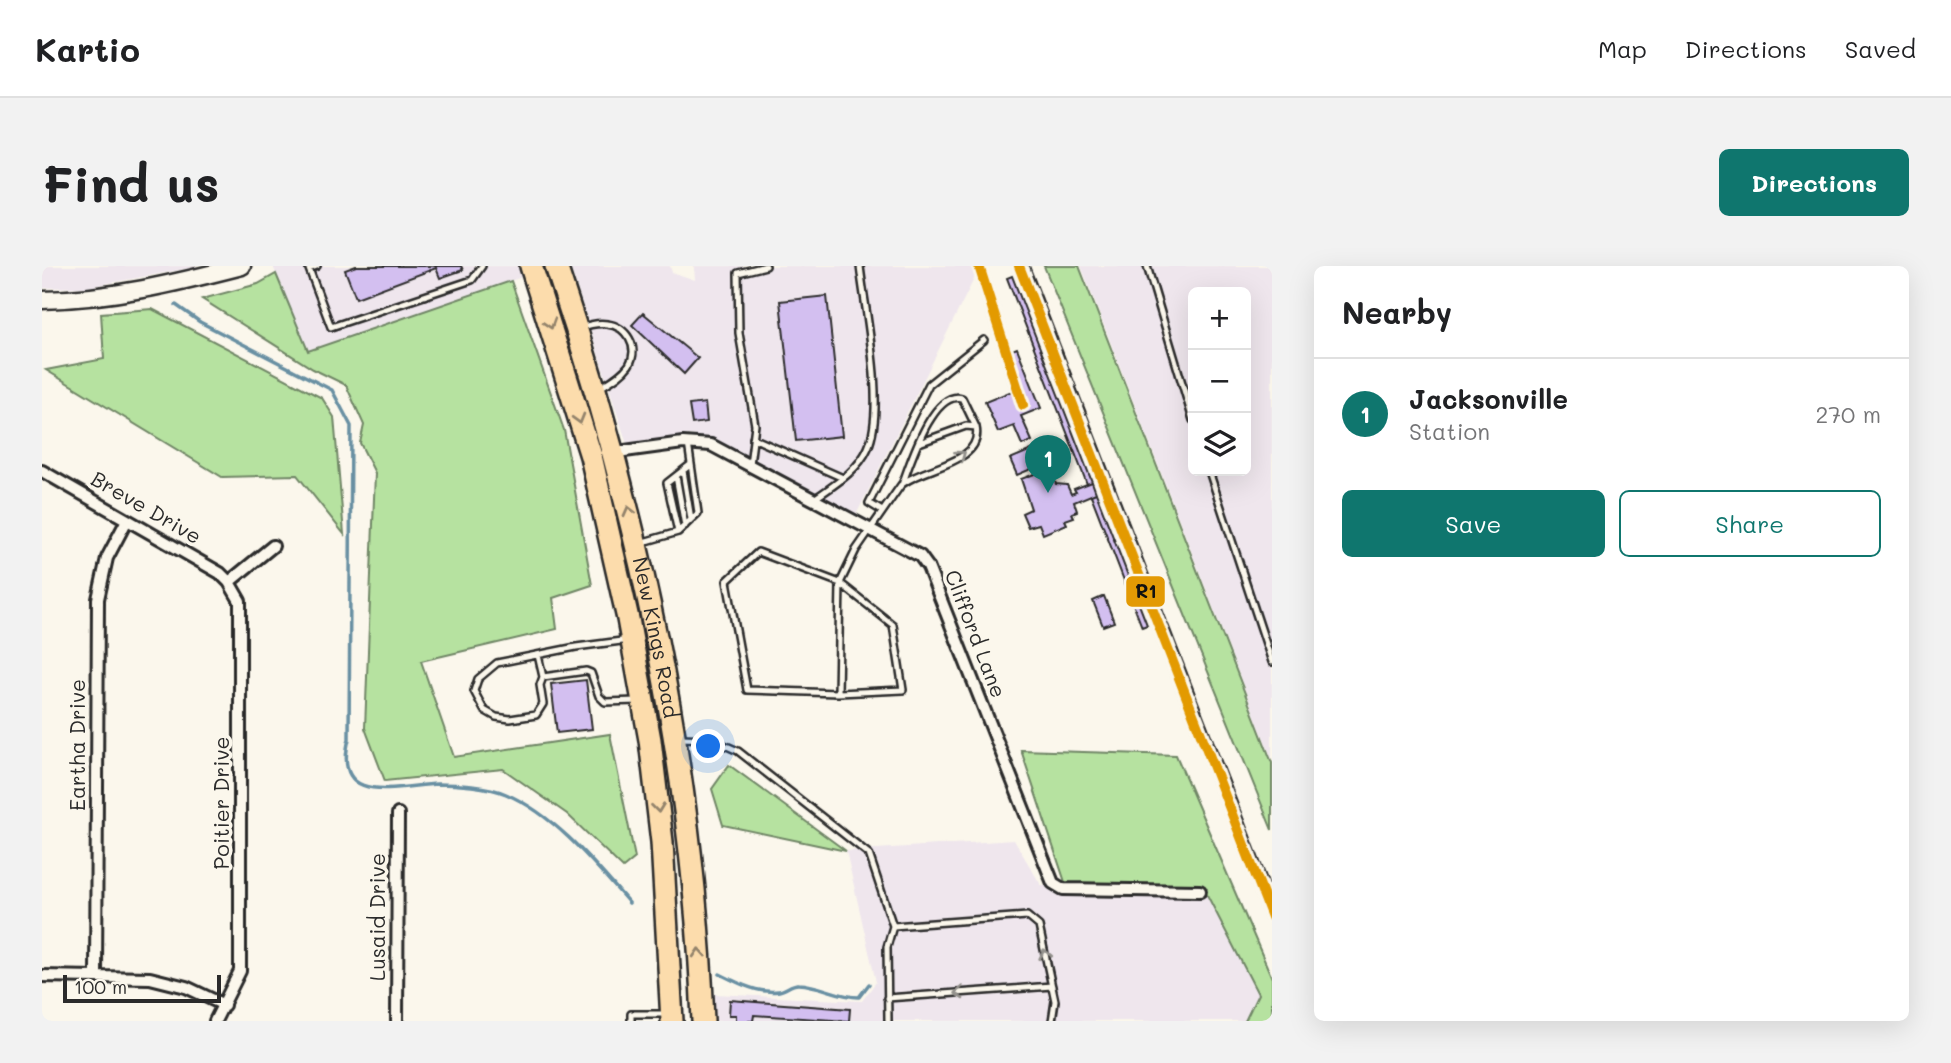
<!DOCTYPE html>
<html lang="en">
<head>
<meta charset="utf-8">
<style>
  :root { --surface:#fff; --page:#f2f2f2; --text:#202124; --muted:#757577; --line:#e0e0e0; --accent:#0f766e }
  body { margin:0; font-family:Mali,sans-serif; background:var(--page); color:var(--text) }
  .controls { position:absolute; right:21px; top:21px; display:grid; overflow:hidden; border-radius:10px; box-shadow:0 7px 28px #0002 }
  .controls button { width:63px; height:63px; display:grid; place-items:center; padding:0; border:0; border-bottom:2px solid var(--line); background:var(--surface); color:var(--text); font:35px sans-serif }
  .scale { position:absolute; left:21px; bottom:18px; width:158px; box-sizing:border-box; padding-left:7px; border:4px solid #2b2b2b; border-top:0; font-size:19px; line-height:24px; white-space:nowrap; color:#2b2b2b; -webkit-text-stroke:5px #fbf7ec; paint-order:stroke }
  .you { position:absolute; left:667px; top:481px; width:24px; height:24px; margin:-18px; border:5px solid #fff; border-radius:50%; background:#1a73e8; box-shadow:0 0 0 10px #1a73e833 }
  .badge { display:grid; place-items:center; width:46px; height:46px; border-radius:50%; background:var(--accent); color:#fff; font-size:23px; font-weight:700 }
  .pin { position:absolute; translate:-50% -58px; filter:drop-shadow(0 2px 4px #0008) }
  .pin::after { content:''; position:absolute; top:37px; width:24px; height:21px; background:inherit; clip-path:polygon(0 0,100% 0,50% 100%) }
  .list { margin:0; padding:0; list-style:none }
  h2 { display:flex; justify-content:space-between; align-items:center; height:91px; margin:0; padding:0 28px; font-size:30px }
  h2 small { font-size:23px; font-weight:400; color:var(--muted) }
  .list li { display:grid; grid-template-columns:46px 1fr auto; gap:21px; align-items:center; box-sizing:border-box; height:112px; padding:0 28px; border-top:2px solid var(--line) }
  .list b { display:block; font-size:26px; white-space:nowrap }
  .list p { margin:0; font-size:23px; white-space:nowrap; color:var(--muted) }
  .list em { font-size:23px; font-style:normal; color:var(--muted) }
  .actions { display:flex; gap:14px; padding:21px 28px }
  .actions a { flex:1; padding:16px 0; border:2px solid var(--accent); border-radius:10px; text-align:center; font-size:24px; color:var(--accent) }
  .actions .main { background:var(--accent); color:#fff }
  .icon { flex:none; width:38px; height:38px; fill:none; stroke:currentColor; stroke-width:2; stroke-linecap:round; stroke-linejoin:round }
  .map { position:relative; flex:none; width:1230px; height:755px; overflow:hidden; border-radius:10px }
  header { display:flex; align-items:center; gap:42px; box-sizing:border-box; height:98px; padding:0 35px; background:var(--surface); border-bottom:2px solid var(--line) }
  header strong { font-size:33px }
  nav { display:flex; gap:38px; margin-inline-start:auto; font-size:24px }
  .intro { display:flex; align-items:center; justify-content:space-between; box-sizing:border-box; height:168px; padding:0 42px }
  h1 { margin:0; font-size:49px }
  .button { padding:18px 32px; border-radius:10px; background:var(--accent); color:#fff; font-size:24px; font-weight:700 }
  main { display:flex; gap:42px; padding:0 42px }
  aside { flex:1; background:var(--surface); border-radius:10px; box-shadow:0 7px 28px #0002 }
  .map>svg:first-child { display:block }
</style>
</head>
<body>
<header>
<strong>Kartio</strong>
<nav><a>Map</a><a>Directions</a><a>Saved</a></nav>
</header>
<div class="intro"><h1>Find us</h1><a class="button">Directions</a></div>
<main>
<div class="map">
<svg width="1230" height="755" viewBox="0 0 1230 755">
  <rect width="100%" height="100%" fill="#fbf7ec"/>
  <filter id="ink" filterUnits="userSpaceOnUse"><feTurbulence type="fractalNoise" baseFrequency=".0143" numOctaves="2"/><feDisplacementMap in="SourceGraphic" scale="14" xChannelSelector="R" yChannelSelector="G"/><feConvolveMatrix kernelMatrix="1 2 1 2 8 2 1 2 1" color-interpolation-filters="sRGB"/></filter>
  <g filter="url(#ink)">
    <path fill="#efe6ed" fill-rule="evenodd" d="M0,0H160L46,21L0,22Z
      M231,0H476L480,11L265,85Z
      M528,0H628L630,6L653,14L652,0H933L936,5L814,249L674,173L648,169L585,178Z
      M1039,0H1230V494ZM1151,26H1204V205H1151Z
      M972,574L999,619H1160L1216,729L1203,755H673L672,728L820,735L834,716L804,585Z"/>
    <path fill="#b6e2a0" stroke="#708666" stroke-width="2" d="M1002,0H1037L1230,497V564Z
      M234,8L266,85L469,15L522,164L550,319L511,332L515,363L379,395L412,491L568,468L593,592L581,602L525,548L461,503L343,515L323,462L333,207L318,177L322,159L304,119L271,103L160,33L216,18Z
      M110,43L280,132L292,151L302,268L255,209L180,211L4,104L62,93L59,47Z
      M979,484L1134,489L1230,712V755H1203L1216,728L1160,619H1024Z
      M687,499L804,585L681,559L670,523Z"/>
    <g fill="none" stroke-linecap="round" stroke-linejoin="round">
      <path stroke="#6990a3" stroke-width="3.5" d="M134,39L158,56L290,124L309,160L307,473C290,541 356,520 395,518C414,518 446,520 464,528C513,549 553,598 587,637
        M678,708C696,717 716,728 737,725C744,724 750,717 757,718C779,719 796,731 817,731L827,718"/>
    </g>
    <path fill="#d3bff0" stroke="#2b2b2b" stroke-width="2" d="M314,0H419L421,4L398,12L394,2L314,32L303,4Z
      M970,10L1050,216L1045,218L965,12Z
      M785,30L800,170L754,175L738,35Z
      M601,47L656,92L642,108L590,59Z
      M975,82L999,142L979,150L990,175L980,179L972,160L956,166L943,136L970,125L977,141L987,138L965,86Z
      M663,137L665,156L650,158L647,139Z
      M994,182L1001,198L975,209L968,193Z
      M1003,204L1005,208L1009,206L1014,218L1025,219L1029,228L1034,226L1032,223L1050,216L1054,227L1032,236L1035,245L1030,247L1032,251L1023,254L1025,258L1001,268L997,258L986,261L980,247L989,243L979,213Z
      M1054,227L1105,359L1100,361L1049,229Z
      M1062,330L1072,356L1061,360L1051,335Z
      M544,414L550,463L515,467L509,418Z
      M688,734L808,743L807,755L712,749L711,755H694V749H687Z"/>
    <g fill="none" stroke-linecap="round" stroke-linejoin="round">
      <defs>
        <path id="lane" d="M275,0L267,3L289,61L430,14L440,0
          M1105,0L1151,154
          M537,62C546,59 556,56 565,58C584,60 598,81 587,99C579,110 567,116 556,123
          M711,172L801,212
          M708,198L713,159L697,67L696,7L724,0
          M641,205L649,253
          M1167,205L1230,396
          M634,210L643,260
          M861,216C869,195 891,124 920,132L934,161
          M772,233C792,219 816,205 826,182C844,141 823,45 818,0
          M840,245L827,237L887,118L942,74
          M636,266L625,217L648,199
          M598,277L636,266L656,247L646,177
          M587,374L534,381L455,397L436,413L432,425L442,444L454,451L468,453L494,449L501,438L498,419L501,411L544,405L549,407L557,430L563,436L595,435
          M496,389L501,411
          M796,427L798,317L716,286L685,315L705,424L796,427L861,424L851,359L798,317L814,284L859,219C879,201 942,198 934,161L924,160L877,177
          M639,472L669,473L696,485L827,588L851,660L845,681L846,755
          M851,660L985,650L997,660L1013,735L1010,755
          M845,732L1010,720
          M589,755V748H626"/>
        <path id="street" d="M568,187L641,177L669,179L878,290L886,301L1011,617L1021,623L1158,625
          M0,205L178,307L187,316L198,335V705L173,755
          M187,316L231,280
          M0,710L108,712L144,721L182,739
          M54,711L56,333L65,292L85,254
          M355,755L356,548"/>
        <path id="secondary" d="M0,34C69,33 134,17 200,0"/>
        <g id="highway">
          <path d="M489,0L549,190L586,353L608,474L620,576L630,755"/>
          <path id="s1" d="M514,0C596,244 651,497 661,755"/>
        </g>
      </defs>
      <use href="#lane" stroke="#2b2b2b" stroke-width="10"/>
      <use href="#street" stroke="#2b2b2b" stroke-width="16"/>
      <use href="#secondary" stroke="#2b2b2b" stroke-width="21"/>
      <use href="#highway" stroke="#2b2b2b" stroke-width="26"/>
      <use href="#lane" stroke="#fbf7ec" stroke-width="5"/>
      <use href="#street" stroke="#fbf7ec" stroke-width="10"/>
      <use href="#secondary" stroke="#fbf7ec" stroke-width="16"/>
      <use href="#highway" stroke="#fcdcac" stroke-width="21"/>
      <defs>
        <path id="rail" d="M937,0L981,139
          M985,0L1230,632"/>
      </defs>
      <use href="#rail" stroke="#2b2b2b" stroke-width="6"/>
      <use href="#rail" stroke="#fbf7ec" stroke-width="3.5" stroke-dasharray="10" stroke-linecap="butt"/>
      <defs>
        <path id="rail-1" d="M937,0L981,139
          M977,0L1230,651"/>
      </defs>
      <use href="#rail-1" stroke="#fbf7ec" stroke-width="16"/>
      <use href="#rail-1" stroke="#e39a04" stroke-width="10"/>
    </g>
    <defs><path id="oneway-chevron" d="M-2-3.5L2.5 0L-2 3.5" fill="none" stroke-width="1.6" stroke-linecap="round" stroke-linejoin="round" transform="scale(1.75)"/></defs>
    <g stroke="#94846c">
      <use href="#oneway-chevron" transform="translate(508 58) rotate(72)"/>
      <use href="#oneway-chevron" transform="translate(537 153) rotate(74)"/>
      <use href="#oneway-chevron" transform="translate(587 245) rotate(-104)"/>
      <use href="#oneway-chevron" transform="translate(616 542) rotate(83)"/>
      <use href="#oneway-chevron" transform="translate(657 687) rotate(-94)"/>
    </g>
    <g stroke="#93918c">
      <use href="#oneway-chevron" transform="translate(919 189) rotate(-37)"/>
      <use href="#oneway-chevron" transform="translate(1003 688) rotate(-102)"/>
      <use href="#oneway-chevron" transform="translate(917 727) rotate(176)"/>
    </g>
  </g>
  <g text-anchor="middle" stroke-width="7" stroke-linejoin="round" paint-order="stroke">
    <g font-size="21" fill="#2b2b2b" stroke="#fbf7ec">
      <text transform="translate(104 242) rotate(30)" y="7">Breve Drive</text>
      <text transform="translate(933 368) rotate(69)" y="7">Clifford Lane</text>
      <text dy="7" stroke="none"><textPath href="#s1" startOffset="385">New Kings Road</textPath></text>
      <text transform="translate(36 479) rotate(-90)" y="7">Eartha Drive</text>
      <text transform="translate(180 537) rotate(-90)" y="7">Poitier Drive</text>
      <text transform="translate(336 651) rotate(-90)" y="7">Lusaid Drive</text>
    </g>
  </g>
  <rect stroke="#fbf7ec" stroke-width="2.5" x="1083" y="309" width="41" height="33" rx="7" fill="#e39a04"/>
  <g font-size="19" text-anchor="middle" font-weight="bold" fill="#111">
    <text x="1104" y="332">R1</text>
  </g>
</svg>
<div class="controls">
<button>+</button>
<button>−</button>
<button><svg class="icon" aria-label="layers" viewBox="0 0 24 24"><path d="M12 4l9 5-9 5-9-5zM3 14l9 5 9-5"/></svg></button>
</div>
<div class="scale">100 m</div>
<div class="you"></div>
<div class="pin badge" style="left:1006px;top:227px">1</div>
</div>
<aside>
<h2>Nearby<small></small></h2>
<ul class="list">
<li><span class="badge">1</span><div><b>Jacksonville</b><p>Station</p></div><em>270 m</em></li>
</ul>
<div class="actions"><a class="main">Save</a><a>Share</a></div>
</aside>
</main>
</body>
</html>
